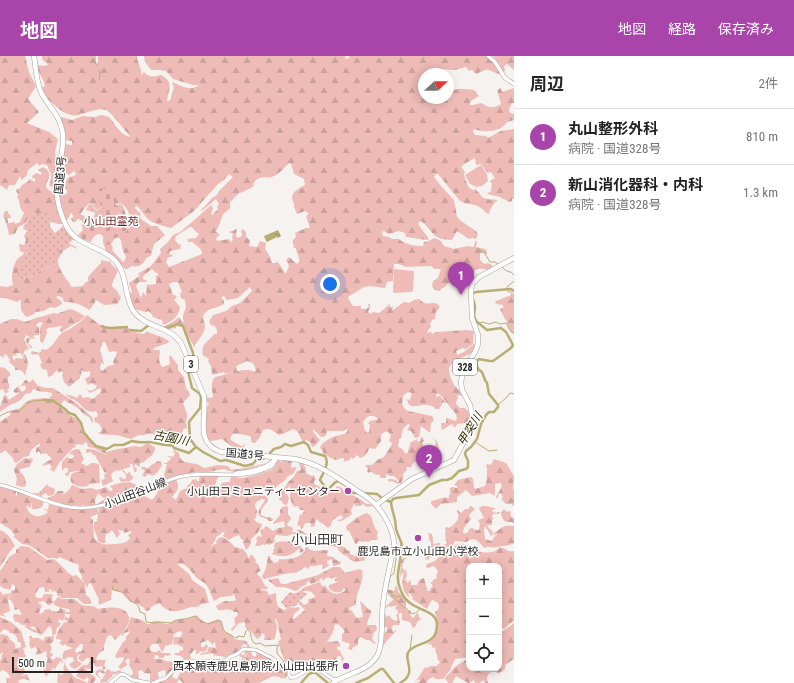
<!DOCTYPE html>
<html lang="ja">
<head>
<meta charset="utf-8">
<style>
  :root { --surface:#fff; --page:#f2f2f2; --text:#222; --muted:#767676; --line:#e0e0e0; --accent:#a945aa }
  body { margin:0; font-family:"Roboto Condensed","Noto Sans JP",sans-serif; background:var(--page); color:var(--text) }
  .controls { position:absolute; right:12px; bottom:12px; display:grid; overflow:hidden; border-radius:8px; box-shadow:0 2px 10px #0003 }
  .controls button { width:36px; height:36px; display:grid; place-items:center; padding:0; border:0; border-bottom:1px solid var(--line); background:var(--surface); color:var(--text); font:20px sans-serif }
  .compass { position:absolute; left:418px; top:12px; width:36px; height:36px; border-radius:50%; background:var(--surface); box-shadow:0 2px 10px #0003; rotate:68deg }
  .scale { position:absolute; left:12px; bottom:10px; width:81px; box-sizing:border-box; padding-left:4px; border:2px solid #252322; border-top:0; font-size:11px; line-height:14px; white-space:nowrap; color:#252322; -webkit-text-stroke:3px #fff; paint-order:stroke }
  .you { position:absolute; left:330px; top:228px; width:14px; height:14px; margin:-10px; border:3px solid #fff; border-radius:50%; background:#1a73e8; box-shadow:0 0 0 6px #1a73e833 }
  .badge { display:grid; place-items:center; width:26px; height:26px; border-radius:50%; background:var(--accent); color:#fff; font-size:13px; font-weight:700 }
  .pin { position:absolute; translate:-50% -33px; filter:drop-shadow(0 1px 2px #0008) }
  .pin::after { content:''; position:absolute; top:21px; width:14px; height:12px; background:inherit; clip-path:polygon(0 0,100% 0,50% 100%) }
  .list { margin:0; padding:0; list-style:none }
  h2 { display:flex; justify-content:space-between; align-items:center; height:52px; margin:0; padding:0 16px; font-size:17px }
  h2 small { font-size:13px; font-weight:400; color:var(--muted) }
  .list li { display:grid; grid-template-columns:26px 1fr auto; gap:12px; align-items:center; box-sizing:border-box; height:56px; padding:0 16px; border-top:1px solid var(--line) }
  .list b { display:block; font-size:15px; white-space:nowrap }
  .list p { margin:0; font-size:13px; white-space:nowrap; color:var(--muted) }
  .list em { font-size:13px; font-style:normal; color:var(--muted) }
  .icon { flex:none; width:22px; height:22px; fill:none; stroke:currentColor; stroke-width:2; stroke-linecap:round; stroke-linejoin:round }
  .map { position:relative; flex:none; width:514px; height:627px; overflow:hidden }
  header { display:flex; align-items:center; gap:24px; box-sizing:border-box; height:56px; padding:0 20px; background:var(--accent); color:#fff }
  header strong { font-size:19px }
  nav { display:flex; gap:22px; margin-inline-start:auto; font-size:14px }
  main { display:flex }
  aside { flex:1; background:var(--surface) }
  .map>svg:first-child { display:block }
</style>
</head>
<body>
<header>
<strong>地図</strong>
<nav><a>地図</a><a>経路</a><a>保存済み</a></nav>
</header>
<main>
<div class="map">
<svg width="514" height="627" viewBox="0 0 514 627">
  <defs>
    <pattern id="green-dots" width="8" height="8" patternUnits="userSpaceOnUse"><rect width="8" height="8" fill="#eebbb6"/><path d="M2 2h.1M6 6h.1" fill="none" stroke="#cca09c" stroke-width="1.8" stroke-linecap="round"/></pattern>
    <pattern id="forest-firs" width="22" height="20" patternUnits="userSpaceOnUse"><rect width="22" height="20" fill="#eebbb6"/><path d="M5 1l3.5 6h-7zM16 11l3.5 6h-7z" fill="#cca09c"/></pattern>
    <pattern id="cemetery-stones" width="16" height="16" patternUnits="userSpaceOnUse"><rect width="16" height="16" fill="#eebbb6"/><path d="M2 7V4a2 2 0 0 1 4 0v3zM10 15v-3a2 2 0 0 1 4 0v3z" fill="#cca09c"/></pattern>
    <pattern id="water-ripples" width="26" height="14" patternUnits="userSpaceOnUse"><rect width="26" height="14" fill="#b7ae73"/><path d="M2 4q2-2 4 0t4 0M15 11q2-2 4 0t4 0" fill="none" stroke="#958d5e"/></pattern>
  </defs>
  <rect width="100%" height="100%" fill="#f6f2ef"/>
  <path fill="url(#green-dots)" d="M36,157H47C52,163 50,165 50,171L55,177L63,170L74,183L69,187L70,188C69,189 65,191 64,192C58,198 57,212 46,210C42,213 39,216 35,219C31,222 24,222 18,224V217L19,211L25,199L29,182L33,183L26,170L24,169L27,166L29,160Z
    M301,534L307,538L297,547V549L295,550H292L287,553L281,546L290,536C294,538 297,538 301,534Z"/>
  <path fill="url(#forest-firs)" fill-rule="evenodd" d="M0,0H25L29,16L36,30L28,43L39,56L27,67L49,76L58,83L55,96L58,113L56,129L53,131L49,130C52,119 52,119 47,109L42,108L39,110L37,107L28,114L27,119L22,124L20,120L15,129H9L7,134L0,129Z
    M42,0H94L96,7L98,6V0H137V3L141,14V19L144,16C150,23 154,20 161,19C174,26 169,32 167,44V45H169L171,43C171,35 176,35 172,26C182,30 190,36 199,29H193L173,23L166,15L160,14H151L145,6L144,0H345V3L349,2V0H486L493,5L501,19C496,18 490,13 485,14C482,15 479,17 476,18L472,14L469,15L466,11C461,12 457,14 452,14C446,14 441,12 435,14V16L440,18H424V42H448V36H449C459,31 463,33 474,34L479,40L471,45L470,47V49H473L481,47C490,52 492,53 501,48L497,34L501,32L502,36L514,32V47H512L509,53L510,57L514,58V64L507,66C501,76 484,77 474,73L473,76L475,79L486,80L488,82L501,75L514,73V143H512V145L509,146L500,141L487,138L491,135L492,127L490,125L495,122L491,116L487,117L481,108L476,109L475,102L464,108L461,111L465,116L464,118C465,123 467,130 471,133C476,136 473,131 477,135C480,137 481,141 484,142C488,144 493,143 497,144V145C493,147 493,151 490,153L489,158C485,157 485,155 481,152C475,147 466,149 460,145L438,118H435L434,121L441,130L454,144L457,161L461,165L476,175L478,178L476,183L472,182L469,183L457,175L452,184C430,183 435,176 421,165L418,167L420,171L429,183L427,184L406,181L405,177L399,175L389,178L384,175L382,176L383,180L389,181L392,183H399C405,189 416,190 423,190L424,186L429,185L434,182L441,185L444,190L454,193L468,190L472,191L474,190L475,185L477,186L476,191L485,193L487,195V198L483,197H480V204L483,207L485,208L487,207L491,208L492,211L487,214C481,211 470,213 473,221L471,224L469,223L468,220C460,223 458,227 448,227L446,230L441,233L440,235L435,234L432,230L433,225L438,222L441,213H435L431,210L406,211L399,208H394L393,225L387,226L385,232L370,230L364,231L348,241L349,244L353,250H361V253H366L369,251L368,248H370V252L368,256L370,258L373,256L379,257L390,248V251H394L392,253L393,254L404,246L409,247L414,244L419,243C421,244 422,246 424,247C431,249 435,244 440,251L436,256L435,263L432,264L430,268L431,271L428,274L427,277L431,276L432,278L436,276L466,274L474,275L473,288L466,293L463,292L456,295L457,299L464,296L474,288H477C475,292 472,297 468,299C459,303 454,302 449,312C449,318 452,327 456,331C459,335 461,335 463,340L459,339L457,340L458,342L457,343L456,348L460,352H465L470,357V365L467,369L465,367L457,368L455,372L452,368L442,374L441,370V367H446V363L447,362L456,365C457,363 457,362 456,359C455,356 452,354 450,351C446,346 443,340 437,337L436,341L440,340L446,347L443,346L439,353H435L434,351C431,350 427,348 423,349C416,350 408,353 407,343L410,344L412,337L408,336L403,340C402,347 401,351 408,355L432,360L434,364L431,367L430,377L421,370L419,381L415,382L411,375L407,374L410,369L408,368L403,373L401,382L399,383L398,391L401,392L405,397L407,398L411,386L418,383L417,385L418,386L421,384L420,382L422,381L424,385L422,386L425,393C423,397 425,401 424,405L419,407L418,405L414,406L411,411H406L407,414L403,418V423L401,427C398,428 395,427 392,425L389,426L388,423C392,423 395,423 398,426H399V425L394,420H390L386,418V422H380V419L374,418L372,416H370L369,417L367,415L368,413L365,409H372L377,404L384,401L386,398L392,388L391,386L389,385L391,379L387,375L381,378V385L375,393L369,392C368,397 365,401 360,402L357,399L353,403L351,401L350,404L346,405L344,406V402H341L336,404C331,403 328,399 323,398V395L320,392L321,389C325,385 330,382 335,380C340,379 343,379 347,376L348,372L343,375H327L326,379L324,381H321L313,373V376L320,384L315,390L312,391L310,386L306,384L303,386L297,375L293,373L285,377L279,379C273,376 271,371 263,374L260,381L255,387L251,386V382L250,380L240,378H233L230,382L231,384L241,390H243L245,386L244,391L242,393L236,391L233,392L226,386L222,383L211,385L207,383L205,380L206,352L209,348L207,346L206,347V341L210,342L213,341C212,333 210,327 215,321C228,319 243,310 255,316C257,310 252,305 246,305C243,308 239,307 236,311L237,315L225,318L224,316L212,319L211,310L208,305L209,303L208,302H207L205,300H203C200,287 208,287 214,278H217V274L214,269L212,270L209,266L213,259L217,258L226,255L232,250L240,247L252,235L250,231L238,242L227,244L224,240L221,241L224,245V248C219,252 209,251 204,258C201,263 205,265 205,270C205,276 199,283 196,288H195V292L188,280L185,279L182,271L176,270V272L168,273L163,271L174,265L179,261L183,267L184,266C181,260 185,255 186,251C186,248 185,246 185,244L181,242L180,237L182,236L178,226H173L169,228L173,239H175L177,241L174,244L180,251C178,262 172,265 163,269L162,264L153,261L151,257L148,255L146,256L134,253L132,250L128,238L132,236L129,227L142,218L138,220L139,217L151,210L161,197L160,193L168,186L173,179L180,176L191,167L211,149L213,152L211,157L212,159L218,153L217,151L219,148L216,143L203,154L200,155L207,148L211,143L217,139L219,135L233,121L229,118L225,123L217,129L194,155L171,172C164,170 155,168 149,164C144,160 141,153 136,149L135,152L141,158L140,160L141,163L151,170H157L165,179L154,188L151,200L147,201C144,207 140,212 132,210L127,213L124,212L114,200L111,199L106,195L103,186H110L113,192L112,194L123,206H124L126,201L123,195L121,185L116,176H125C133,167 131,152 120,147L115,149L107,148L96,154L92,147C87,147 84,154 80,158L87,162L91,167H88L84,164L82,165L79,163H77L76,166H73L71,163L73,161V159L71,157L67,164H65L58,136L67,138V134L64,132L66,125L69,121L74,120L76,118L74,115L69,119C58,114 63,98 64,88L72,89V85L64,84L60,62L62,61L72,64L83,60L95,61L101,59L109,61C116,69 120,79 131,81C126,76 111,56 106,54C98,51 86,57 79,59C65,63 46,43 41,32L45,30L43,24L38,14V9L43,10L48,9L47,7L45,6L42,3ZM290,107L291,108L294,118L304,123L305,129C301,131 292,136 292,141C292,145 295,146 294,151L297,158L305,155L309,158L306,160L310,172H306L295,177L296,181L293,184V187L294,192H296C296,197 300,200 299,206L297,208L289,201L286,204L289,210L286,217H285L278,206L274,207H272L269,199L265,193L266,187L260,185L257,191L249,190L250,184L246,181V176L243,173L241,174L242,180L237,182L236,179L237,173L229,176L233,178L232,182L233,184L231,186L229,183L217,185L216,183L217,181L220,179L215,175L218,172L223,158L227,155L230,152V146L239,137L243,136L254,130L253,128C261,117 265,124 274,120C281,117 284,111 290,107ZM190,171H192L195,175L199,178L196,182L187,183L188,186H192C196,189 200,191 202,196V198L169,211L166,206L168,201H171L173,199L169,198L170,195L180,193L181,189L178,188L175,184L176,180ZM152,213L156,217H158V219L156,220V228L149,229L147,228L146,240L145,239V238L143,236L141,242L136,230L139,226H146L147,225L143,223V220L145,219V218ZM370,360H374L379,363L370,365L368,367L370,369L369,376L368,377L365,375L363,366L367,361Z
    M492,0H514V14L507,8L504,10L505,15L503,16L495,2Z
    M43,111C61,121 33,130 55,137L64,168H59L51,166L50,161L47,157H36L29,160C27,166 24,169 18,171L15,178L9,179C8,174 6,164 3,160L5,155H8V157L10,159L11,162H8V167L15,166V168L20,166L24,157C18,151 21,146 17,141L18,139L16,134C19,133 20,132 22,129C25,127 28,126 30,123L33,125L35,126V122L33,123L32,120L36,117L42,119L41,116L38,114Z
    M24,169L26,170L30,175L33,183H29L25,199L27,200C19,206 18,215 18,224C24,222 31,222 35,219C39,216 42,213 46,210C50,212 52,209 55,207V201C60,194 63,192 70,188L76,191L77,193L71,190L69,191L63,195C62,198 59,200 58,204C57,211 63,217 66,223C69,226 69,228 72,231L83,230L85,227L88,225V221C92,216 96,212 101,207V204L111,206V208L118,214C117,220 112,223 112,230L117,235L121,242L117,248L104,249L96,244L92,251L89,254C81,248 74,246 64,246L62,241L58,240L56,241L62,246V248L55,252L50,251L44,255L35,256L34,258L27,261C21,256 20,252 21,245L20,244L17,246L5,242H0V230L7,231L13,229C11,222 12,213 16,205C18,202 21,200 24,198L23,196L20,195L19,188L24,189L26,184L24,180L27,175L26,174L23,173Z
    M507,234L511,235L514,238V278C510,274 506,271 507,265C503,263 504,257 500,254L501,252H503L504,251L501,248L499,249L495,247L496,245L511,239V237L507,236Z
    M70,253L74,254L85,260C82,264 78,266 74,268C69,271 67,273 61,276L60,273L62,271V270L48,272L46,274L47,277L43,287L40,285C40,279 38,272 43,267L40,266L37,268L36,270L39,271V279H34L33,281L35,282V283L31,282L28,287L32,291L31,293L26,285L27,282H29L30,281L26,279L24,284L29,293L25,294L22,301L21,297H17L16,298L17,300L14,299L12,301L14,304L15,305V303L17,302L22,303L23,302L24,298L26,299L28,307L25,319H24V317L20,314H15V311L9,306L10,304L6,298L4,299L3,302L1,300H0V268L11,263H17L25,266L39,261H40L54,257L56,258Z
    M87,259L100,269L110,271L125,270L135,276L143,278L147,276L162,281L169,285L168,287L154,292L153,294H159L160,295L159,304L161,310L163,311L170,308L169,300H171L174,304L178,309V314L184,321L186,332L189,336L190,339L183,347L187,358V362L186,365L187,373L184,372L180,381H176L172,380L164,382L153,378H149L143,379H139L131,383C125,382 120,379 114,379C107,378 105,380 98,377L101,376L102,373C100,369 99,367 95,366L94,362L97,361L98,359L96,355C85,358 84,350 76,345C72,342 70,343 65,338L68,339H70L77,342L80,338L83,342L88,341L92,343L94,342L101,336L100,332L90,337L86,333L90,335L95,333L97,330L91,327L88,329L85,323L90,320V315L86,316L81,314L82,318L80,320V322L69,331L64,326L62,319L63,317V316L60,315L59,317L57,314L53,318V319L48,321L47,314L42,313L40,308L42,307L39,299L37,298L32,299L31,297L32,295L39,297L41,296V294L43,293L45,294C53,292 55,283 62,277C64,275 67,275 70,273C76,269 82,265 87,259ZM103,286H105L109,296L115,295L117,297L113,306L114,309C109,309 106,311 103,315L101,314L100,312L101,307L104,308L100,294Z
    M0,311L5,312L10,317V320L8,321V326L9,328V332L7,334L9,336L3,338L5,337L3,333L0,334Z
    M33,323L38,330L43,331L44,332H53L76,347L92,361L93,367L89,361C83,359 81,354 76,351C72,348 68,347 64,344L61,349L49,341L52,340V337C45,335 40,337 34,333H33L31,337L25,338C22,344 18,346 12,348C8,350 4,353 0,356V351L3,343V340L6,339L9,344L19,337V336L16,337L13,335L18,330L22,336L26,333L25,329L20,331L25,324H27L28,326L29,327Z
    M44,342C56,343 61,353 70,359C73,361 75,361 78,364C81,367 80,371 82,375C83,376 86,378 87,379C89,381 89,383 90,385C94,389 101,393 106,394V397H104L94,392L88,391L87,387L85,386L84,388L82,389L79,388L75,389L76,391L73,392L59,407L54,416L50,413L52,411L49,408L43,410V408L52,403L46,397L44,398L43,397L41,399L39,395L36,397V392L40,390V387L31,394L29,400L24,401L16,407L14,406L13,402L5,394L2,397H0V366L10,359L11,354C22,354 20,350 28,345C33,342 39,343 44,342Z
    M433,382L437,385L441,400L433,403V401L430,402L428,401C427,397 427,394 431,392L435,397L437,396L434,393L431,392L435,390L436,386Z
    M147,387L155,391C155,401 148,400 144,406L140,407V411L135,408L134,411L137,412L136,416H134V414L132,408H130V411L123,413L126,418L130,416L131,419L134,421L130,425L121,426L119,422L121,421L123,423H126V419L122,414L114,415L111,419L113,425L103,430L101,424L105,423L104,419L107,417V416L105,417L98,405L95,399H93L91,396L86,397V393C95,393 97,395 105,398L107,396L113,394L135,390L141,391Z
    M76,393H79L84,403L81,407L85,409L86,410L92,407H96L94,409L97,407L99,409L100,427L89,428L88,430C81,432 76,430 71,426C69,414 76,417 81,415H75L72,416H70L68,420H66L65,418L68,416V412H65L63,414H62V406L67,401L71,403L73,402L74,400L72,398L69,399L71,395Z
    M174,394L179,397C180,408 188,406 196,408C199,408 201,411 205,412L217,409L228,410L231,414L246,412L266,407C258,411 237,417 230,415C227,415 226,413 224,413L208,416H196L184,418L144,433L149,428L163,423L167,408H164V407H166L170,404L171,402L167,400H170L173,401L175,398L173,395Z
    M25,402L28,403L32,402L33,404L29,411L20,413V416C25,419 26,425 26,430L22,431L16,429V428L17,423L14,414L17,408Z
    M494,403L506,407L514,420L513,432L514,435V450H513L512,448H506L501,443L503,441L501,438L499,437L498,442H496C497,437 501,434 502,429L500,427L495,428V436L494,440L490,437L472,440L466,434L462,437L457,441V446L441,448L436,453L431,448V445C440,444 439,441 449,442V439L450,438V432L452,431L457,432V430L454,429L458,424L471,421L473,423L474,431L475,433L485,430C487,427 487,417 487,412L486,411L487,408L491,409Z
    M279,404L280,406L286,404H292L291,412L297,411L293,418L288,420C284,427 280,427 275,432C273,434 272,438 269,441L268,439L270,434L257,430L255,437L266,440L268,444C266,449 260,452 261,459L266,461H270L273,463V464L272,465H269C267,462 263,462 260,460C255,456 263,449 265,444L262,443L256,446L255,450L257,455L256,462L254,463L256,466L262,468C261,474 255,480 251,483C251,488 250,491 246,494L243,487V484L241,483L239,479L233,481L229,484L223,480L225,476H222L221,478L216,481L215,485L211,490L217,487L216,485L219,482L222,481L229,485L235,491L243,493L247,498L248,502L250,501V499H252L256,504L255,506L256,507L258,508L261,515L258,516L257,518L261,522L265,530L268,531L267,533H260L262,534L267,535L269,539L276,537C277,545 275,551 284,554L292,551L295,552L298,551L300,553L294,558L293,562L294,563L305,554L298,547L300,545L304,549L308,547V543L314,542L315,540C312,535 308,534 303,535L302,533L305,531L320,526L323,531L325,529C330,539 338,540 346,534L344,532L341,536C335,537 332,536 329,532V529L338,526V525H335V523L337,522L336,521L331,523L329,521L326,522L323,525L322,522L320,523L319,525L311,528L309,525L307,526L306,529L302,530L298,534L295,535L285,531H276L268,524L278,522L281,528H285L318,519L333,511H340L345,517L359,513L362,514C365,526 355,537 356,549L350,551L349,553C355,556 353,559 357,562L363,561L360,545C365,548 366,553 372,555L368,564L367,569H376L377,573C373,578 369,582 376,587L375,588L369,584H366L361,581L358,584V589L353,591L352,594L348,593L350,588L342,585V578L345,576L343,573L338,568L334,569C335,574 330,582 327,585L330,586L338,585L341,590L337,591V593L340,595L344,603L342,606L341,601L340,600H338L336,603L338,608L334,613L328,611L327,613L325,612V610H322L317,607L316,609H313L301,615L300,613L303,610L302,609L300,610L297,608L294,609L291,604L285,606L283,601L278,585L281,584L277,564L275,562C275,565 276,567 277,571C277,573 275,580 275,583L271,584H264L265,579L262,577L261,580L257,583L249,573H247L245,571V566L239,567L232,575L231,573L236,568L234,566L235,565L234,562L237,560L238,557L237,556H234C229,551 224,555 218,554L216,550L225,545H233L236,544L234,538L231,540L221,541L214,545C211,540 210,534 207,530C205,526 200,525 197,522C191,517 187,505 177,508L188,517L190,519L192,524L205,533L209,547C207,547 205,547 203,548C201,548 199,550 197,551C195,551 191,550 188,552C176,556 169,558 159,547L151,551L150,554L146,555L143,551L137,548L130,546L122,537L112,534H111L112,536L111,540V544L99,549L98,546L99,544L91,527H89L87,532C86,526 82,525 81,521L83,522L78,513L79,509L59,501L57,503C53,501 52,503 48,502C46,502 44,499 42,498C36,493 29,488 22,488L13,480L15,479L10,473L0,467V431L16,435V439L17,440V435L44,446L42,451L40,452H39L36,453H32V447L31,448V452L27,450H26C27,452 28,455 29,456C34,462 43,461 48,456L43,452L48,454L49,448C65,452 81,456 98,452V458L90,461L93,464L94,482C96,484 99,487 102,488C106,489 122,488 126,486C128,485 129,483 131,482H130L128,479L131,477V475L124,477V475L118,474L120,478L117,482L112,474L109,477L106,478L105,483L106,487H101L98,485C98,481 97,481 96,478C94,475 94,471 94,467L97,465L99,452L113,448L141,437H143V439L152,444C156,440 159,434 160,429L176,423C180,432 178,434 172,441L176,444L180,435L187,432L188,429L191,427L192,424L196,423L197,425H199L200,418L220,419L217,423L213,437H216C217,432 220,432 222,427L230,426L231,421C235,420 238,422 241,422C246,422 268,416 272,413C275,411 276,408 277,405Z
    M158,405L161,406L162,409C159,414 157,418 152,420L151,419L148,418L145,421L142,419L145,415L141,412V411H145L148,413L150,410Z
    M300,405L303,406L306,414V417L312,420L314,419L316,424L314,425V428C323,431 324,438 335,434L337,430L342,432L348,439C355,438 362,445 367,448H370L372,450L370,451L369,450L367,451L363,448L361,450H356L354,448L351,454L352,458L342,465H337L343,462L341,459L337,461L332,465L331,469L328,472L322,467L319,466L318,463L315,465V470L311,471V467H305L303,472L301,473L300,470L297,469L298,465L299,464V460L302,458L305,454H300L298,450L294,451C289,444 290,437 290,428L287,435L285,436V438H287L289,442L287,449L283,448L282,445L279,444L280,441V435L283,434L288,426L293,422L297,415L301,414L299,407Z
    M130,426L142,432L143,433L110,446V442L109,441L107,443L108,447L98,449V447L105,443L98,437L95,444V449C80,450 60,451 47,442L53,440L58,435H64L63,439L69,434L72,429L82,433L91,432L97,434L106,431L110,435L113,434L110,430L120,427Z
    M47,428L49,431L54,432L55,435L53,439L48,440L46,437L42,439V441L32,437H39Z
    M286,450H287L288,452V458L291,462L287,468L288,470L292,471L293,474L291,476H296L298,473L305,477L311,482L310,485L305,479L301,477L300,479L296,478L295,479L292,478L287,480L276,479L274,483L275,486L269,489L268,488L264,489L263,488L259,490H255L257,485L256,482L259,480L262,481L260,474L264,473L265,470L268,471L273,475L278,472L285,471L284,465L273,468C275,462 282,462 280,454L282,451Z
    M471,450L475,453L469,459L471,463L464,472L463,476L464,478L468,476L469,473L472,472L476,474H479L480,468L478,464L484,462L479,452C483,448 489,451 495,452V453L492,454V455L496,457L499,456L500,458H493L492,461L494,462L492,464V468L491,469H488L487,470L493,476L492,481L485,470L484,474L485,483L492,485L494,481L497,479L496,478L494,480V477C504,471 501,469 514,470V487C509,490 503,490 497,491C492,492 489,489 484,492C479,486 474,479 467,486L455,485L454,486L453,490L452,491L440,494L431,498L429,503L427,504C425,502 422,498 422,496L424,494L428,496L429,494L428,491L431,490V486L429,484V480L428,477L432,478L433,483V488L440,487V490H442L447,487V485H446L445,477L446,476L445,472L447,471L449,472C455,468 461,463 457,455L458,454L461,457L465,453H469V451Z
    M504,453L506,455L508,456L510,454L511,461L514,462V467L512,466H506C503,464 501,460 501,457Z
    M366,457C373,460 371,461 373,467C374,470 376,474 378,476L377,479L378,483L376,484H372L368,486L366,485L363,486L358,485L357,488H355L354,485L349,475L347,474L346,470L358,461Z
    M0,474C8,477 11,483 15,490C9,494 5,505 0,511Z
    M324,477H326L329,479H332V485L338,484C340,488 342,491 346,492V494L350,495V498L355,500L357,499L356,497L360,496C362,492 366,492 371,491L373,495H375L374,489L377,492V495L371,497L363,505C354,505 353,508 346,499L345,500L339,495L337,491C328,489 319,488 309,487L313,484L317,485L324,484L326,479Z
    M294,484L298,487L304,495L300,497L299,492C291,502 282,501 271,498L274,496L273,493H275L274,490L275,487C281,484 287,487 294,484Z
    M457,488C472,487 470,492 481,496C486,497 492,497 497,494C499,493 498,491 502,492C508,493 506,496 514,495V564L504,573L503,572L499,576V510H469V601L455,603L451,611V613L443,623H436L433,621L429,623L426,627H416L420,625L419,623L414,626L418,622L425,611L427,612L429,611V610H437L438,608H439L440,606L438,604L435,591L433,592L431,588L429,589L428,588C439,579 438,568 435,556L438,554L439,551L438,547L433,544L431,545L427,553L412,543L413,541L409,537H408L410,542C400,534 402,526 404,515L401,519L400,522L401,505L403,502H406V503H405L403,507L402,512L406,515L407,519L405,524L407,525V527H408V526L410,525L409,523L411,525V529H417L419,524L424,522L426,530L427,532V535H430V533L433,530L430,526H432L434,523H436L437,521L436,520L438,515L434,510L428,512L426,511V509L427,508L435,505L443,496L451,494Z
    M21,490L29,491L47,504L54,503L66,514L67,516L73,520L76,519C79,521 81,525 85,527L86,539L90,542L91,548H84L77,542H62L57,539V537L55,535L51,536L52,534L49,533V536H45L44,531L39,532L36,537L35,540L38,542H42L44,538H50L53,539L52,542L53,546L50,549H48L44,545L39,546L38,547L42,549L39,557L40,558L44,556V554L51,553V555H59L60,552L63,553L66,555L64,562L66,560L67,562H69L70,558H66V556H70L69,553C64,552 56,552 53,547L58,541L62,543H74C77,545 80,548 82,549C88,551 92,548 98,553C106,551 127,549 129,561C131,568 120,580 115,584L111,579L108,580C105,583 106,588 103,590L104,591V594C100,596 97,599 96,604H106L104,609L106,612L105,613L103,614L102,610L97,611L94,609L93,606L92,609L94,611L91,613L95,616L99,613L104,615L105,617L104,618L100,616L98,617V620L101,621L100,622L96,619V617L89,613L85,612L88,616L95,621L96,623L93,627H90L89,625V627H88L87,626L89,624L87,621L84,624L76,620L78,617L77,614L83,609H87C89,607 91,605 89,602H87L82,606L78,602C82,596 83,594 83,588H80L78,591L76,592L75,595L76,597L82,595L81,597L77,600V604L82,608L75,613L71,611L69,608L74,606L73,601H68L64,604C61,601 63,599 64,595L73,592L67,590L65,588L63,590L59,587L62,584L56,583C56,577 61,571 64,566L67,567V565L64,563L63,565L59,563L58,566L61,567L59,571H57L56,577L54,580L52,578V573L51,572L50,570L48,571L42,579L38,578C37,574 36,572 32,570L30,572L36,574L37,577L31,575L25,571L26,569H22L18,566H15L13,560L14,558L22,559L19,553L15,554L14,553V550L11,544H9L11,535L15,534V530L12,528L10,534L3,532L1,530L0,531V515L10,500L16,497V494Z
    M306,491H308L309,493L314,495L328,494L327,500L334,501V503L341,506V507L339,509L333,510L332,503L327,505V508L330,509L323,513L322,512L323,509C319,508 315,511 311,510L309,511V513L305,511L296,517C290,516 272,521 265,523H263L262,520C266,515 267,507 268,500H270L271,504L273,505L274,507L278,506L279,503C289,504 299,502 305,495V492Z
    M396,529L399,537L406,544V554L411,555L410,559L413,562L417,557L419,559V562H422L417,566L416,570L413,572L410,566L406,565H405L402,564V557H399C398,562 401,565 399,569H394L389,573H390L392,571L393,576L396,574H397C391,581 384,586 381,595H380L383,587L382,580L387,574V571H384V568L382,567L384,552L394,543L391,542L390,538L386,535L387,533L394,535ZM397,549L395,552L398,555V558L396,559L397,561V564H399C394,566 392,563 389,559L387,561C385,557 384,556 385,552L389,550L390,551Z
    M0,535L3,539L10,537L8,544L10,555L3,558L6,561L0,559Z
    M195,560H197L206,568L218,563L221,565L224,575L233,580L234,583C243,586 245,581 250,591L247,592V589L243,588C242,591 240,594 237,596C233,599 229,598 225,601L213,599V597L200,599V598L207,596L209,591L216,592L215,586H214L213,589L208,584L201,587V591H204L206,588L208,590L206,595L203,596L201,595L199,596V597L196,598V594H194L190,599L191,603H184L181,600L175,599V597H179L180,594L181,595L183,594V591L176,588L173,589L174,581H181L182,576L180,575L174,578L172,588L165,590L164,594L162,596L158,588H153L151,589L150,594C154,597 156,597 159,594L162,597H170L171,599L167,600L166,599L163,602H159L158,599H155L154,603H162C166,606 170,606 175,605L177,608L173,614L166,620L165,614L158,616V618L159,622L154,625H150V618L144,617L142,614L138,615L139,623L131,621V619L133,618V616L129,609L130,603H127L125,605L127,608V609L121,613L118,611L123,605L124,601L116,602L115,600L123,586L126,584V581L130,576V575L124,577L123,580L121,579L127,572L131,561L142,564L147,568H150L153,565C158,565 161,567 166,568C170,568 172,565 175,564C184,561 185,566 195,560Z
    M0,561L11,566L19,573L21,575L26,591L23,592L25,599H26L25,604L23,605C21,609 25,612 25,616L22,620L27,618L30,625C27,623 22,622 18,625L19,627H7L6,622H11L7,616L2,614L0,616V604L2,603L1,600L3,598L2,596L0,599V579L2,578L8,580L10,584L12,585L15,588V593L21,591V588L20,586H18C17,580 15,577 9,577V575L4,573L0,577Z
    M514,567V603L505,609V613L501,616L498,617C490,613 485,620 488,627H485L483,624L480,627H474L475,626L474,624L469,627H468L456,620L452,627H448V626L445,622L456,610L469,602V612H499V578Z
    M29,580H32V582H39L43,585L45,581L53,580L54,582L53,586L50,588L52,593L50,596L51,597L49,598L52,597L53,599L50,602L54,604L56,601L61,602L63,606V609L62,606L60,605L56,611L55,614L53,612L46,621C40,609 49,610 47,601H46L47,597L45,595L41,598L35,599L38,594L35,591L31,593V592L30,591L29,587L30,586Z
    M244,593L251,594L252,599L255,601L257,598L256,595L265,598L278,608L279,612L285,611V609H287L289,619L281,623L280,621L273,620L259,627H183L179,623L177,627H153L164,622L172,617L173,622L177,623L181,615L187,610H189V612C199,613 209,611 218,610L219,611C230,609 241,607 248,597L245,599L244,602H242L239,599L240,597L242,599L245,598Z
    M64,606L67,612L74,621L86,626L87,627H59L57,626L58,617L61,619L64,617V613H63L64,610Z
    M108,613L112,616L113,615L115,616L119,614L122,615L116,618H113L112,619L113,620L107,625L108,627L105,626L100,627L101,623H103V621C106,619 105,615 108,613Z"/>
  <path fill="url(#cemetery-stones)" d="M100,132H102C110,135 113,142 116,150L120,148L123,150L130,171L121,181L115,182L111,188L105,189L103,186V180C98,175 93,181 91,186L82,183L78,179L83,174L82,169L83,164H86C87,166 91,167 93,165L95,156L86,154L88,150L91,147L96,155L102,151L99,145L101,142L99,135Z"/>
  <path fill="#eebbb6" d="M481,109L487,119L488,125L482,130L476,131L470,128L465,119Z
    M394,213L414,215L413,235L411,236L393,237Z"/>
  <path fill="url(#water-ripples)" d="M278,174L281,180L278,182L277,181L267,186L266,185L264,180Z"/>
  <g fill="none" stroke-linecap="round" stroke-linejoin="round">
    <path stroke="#b7ae73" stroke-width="1" d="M95,0V7L97,10
      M99,24L100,19L99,14
      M477,193L484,196L490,206H495L498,208
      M502,211C504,214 508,216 511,216L514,219
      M506,233L508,230L514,225
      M479,267L482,266L489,268L496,266L500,268L506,267L511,276L514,277
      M498,349L507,341L510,337L514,338
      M0,360L8,356L20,355L28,347L33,345L44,344
      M475,386L489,395L497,394
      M112,530L113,534C118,535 123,535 126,539C128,540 129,542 130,544C136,549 138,546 140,556L145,558L146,566L153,567L159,566L172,567C178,562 183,564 189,562C192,561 194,560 196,560L199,564L208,568L217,565H221C224,574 222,575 231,579C236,582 231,581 237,582L238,580L244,581L246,575L248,573C253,578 249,585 256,588L260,587L265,590L279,589L277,591V597L285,607
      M388,531L390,521L394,517L397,496L400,492L401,487
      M387,535L396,541H398L403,538
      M386,536C389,539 393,541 396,544C398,545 399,547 401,549C405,553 407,551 410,557C414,559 417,556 420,553
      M410,594L412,579
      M285,622L287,613L286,610"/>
    <path stroke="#b7ae73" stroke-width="2.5" d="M472,238L476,236L511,233L514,235
      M102,270C109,274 119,271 127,271
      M166,272L178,268L183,270L193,297L194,309L193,310
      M130,274L141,275L149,269L152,270
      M190,311L188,315L192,332L200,338L201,342L200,352L189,366L190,383L196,391L203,396L220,405L226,404L245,410L253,408L257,403H263L265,402
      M44,344H52L65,353L69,357L75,359L81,367L84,377L86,379L91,385L96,390L107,393L114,389H123L132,385C138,387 143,386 149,386C159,387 162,390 172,389L174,392L189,397L196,391
      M270,397L274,393L281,391L285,388L291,390L304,386L308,389L311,396L325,400C330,407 323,417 320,424L325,431L328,433C333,430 332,427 338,425L350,432L352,437H359
      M363,437L377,438L383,443L391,446
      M391,446L393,443L396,442L419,439L429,429L442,424H447L452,422L459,415L466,413L468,411V405L465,398L466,395L471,391L477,383L481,368L486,359L489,356H494L498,351V349L494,344L489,338L487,327L485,324L482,316L478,313L476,306L479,303L490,305H493L511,292L513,289L506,276L501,272L487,274L476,265L474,260L475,250L473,243
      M391,446C391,452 394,458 395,464C396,468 395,472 397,476C398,480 402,486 402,490C402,492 401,494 401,496C400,499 401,502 400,505C398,516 396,525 401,535C403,541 408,546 413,549C421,554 435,556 437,567C437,570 437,573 436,576C432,589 417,586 409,595C402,603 419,617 400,627
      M301,627L309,618L315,616L317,618L328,627
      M356,627L368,622L381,613H383L394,627"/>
    <defs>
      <path id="secondary" d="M235,417C246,416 269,413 275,402
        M0,429C22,434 42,445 64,450C89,456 112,447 135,438C148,432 161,427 175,422C207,412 242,427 272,410L276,404L275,401
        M110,627L118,620L121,618L125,619L133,624L149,627
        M153,627L166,622L183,605H215L222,606L230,601L237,598L242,594L245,593L256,594L272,602L279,608L288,609L289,610V619L291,622C298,621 307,613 315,611L334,624L336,623"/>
      <path id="primary" d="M488,0L495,6L505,22L514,28"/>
      <path id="highway" d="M34,0C36,12 36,25 41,36C49,52 60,58 63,78C64,86 62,95 61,102C60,113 57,125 57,136C57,148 62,163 68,173C80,192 108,191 119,210C128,224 124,242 134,256C146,272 170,270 181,287L204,340C207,361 194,387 221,396L295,403C317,407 337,421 356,434C362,438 368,441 374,447C384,457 395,476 394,491C390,510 385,529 383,548C381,562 383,577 380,591C379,597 376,603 371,607C361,617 345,618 333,627
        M376,449L412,423L454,404L469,376L472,369V359L470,349L462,334L461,326L463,316L475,296L478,288V279L472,262L471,236L472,228L479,221L514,202"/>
    </defs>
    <use href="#secondary" stroke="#a6a2a0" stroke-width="4"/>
    <use href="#primary" stroke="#a6a2a0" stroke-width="4.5"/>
    <use href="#highway" stroke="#a6a2a0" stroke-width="5.5"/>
    <use href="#secondary" stroke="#fff" stroke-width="3"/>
    <use href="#primary" stroke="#fff" stroke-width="3.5"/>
    <use href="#highway" stroke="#fff" stroke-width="4.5"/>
  </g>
  <g fill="#a945aa" stroke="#fff" stroke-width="1.5">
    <circle cx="348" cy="435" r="4"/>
    <circle cx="418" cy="482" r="4"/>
    <circle cx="346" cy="610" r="4"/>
  </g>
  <g text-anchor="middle" stroke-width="3" stroke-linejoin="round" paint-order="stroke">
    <g fill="#fff" stroke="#666564" stroke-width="1">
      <rect x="184" y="300" width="14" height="16" rx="3"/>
      <rect x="453" y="303" width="24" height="16" rx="3"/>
    </g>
    <g font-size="10" font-weight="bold" fill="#252322">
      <text x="191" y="312">3</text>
      <text x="465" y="315">328</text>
    </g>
    <g font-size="11" fill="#252322" stroke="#fff">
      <text transform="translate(60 119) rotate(-85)" y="4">国道3号</text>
      <text transform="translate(245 398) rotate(5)" y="4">国道3号</text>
      <text transform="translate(135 437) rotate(-21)" y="4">小山田谷山線</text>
    </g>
    <g font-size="11" fill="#732524" stroke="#fff">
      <text x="111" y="169">小山田霊苑</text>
    </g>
    <g font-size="11" fill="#252322" stroke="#fff" text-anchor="end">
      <text x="340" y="439">小山田コミュニティーセンター</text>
      <text x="418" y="499" text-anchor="middle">鹿児島市立小山田小学校</text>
      <text x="338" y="614">西本願寺鹿児島別院小山田出張所</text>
    </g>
    <g font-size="12" font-style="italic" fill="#383100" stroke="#fff">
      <text transform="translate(470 373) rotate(-58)" y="4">甲突川</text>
      <text transform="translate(171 382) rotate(11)" y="4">古園川</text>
    </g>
    <g font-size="13" fill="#3a3735" stroke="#fff">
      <text x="317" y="488">小山田町</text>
    </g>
  </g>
</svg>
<div class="controls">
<button>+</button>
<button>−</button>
<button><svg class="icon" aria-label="locate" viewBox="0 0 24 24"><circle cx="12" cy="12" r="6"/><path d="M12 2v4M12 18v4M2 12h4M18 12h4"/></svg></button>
</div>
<svg class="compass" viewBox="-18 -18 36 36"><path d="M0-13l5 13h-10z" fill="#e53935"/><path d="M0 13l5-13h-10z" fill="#767676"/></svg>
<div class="scale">500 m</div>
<div class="you"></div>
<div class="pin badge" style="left:461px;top:239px">1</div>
<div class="pin badge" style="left:429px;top:422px">2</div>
</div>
<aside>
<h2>周辺<small>2件</small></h2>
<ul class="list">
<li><span class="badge">1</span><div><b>丸山整形外科</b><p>病院 · 国道328号</p></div><em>810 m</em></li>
<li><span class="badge">2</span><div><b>新山消化器科・内科</b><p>病院 · 国道328号</p></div><em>1.3 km</em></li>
</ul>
</aside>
</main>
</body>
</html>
